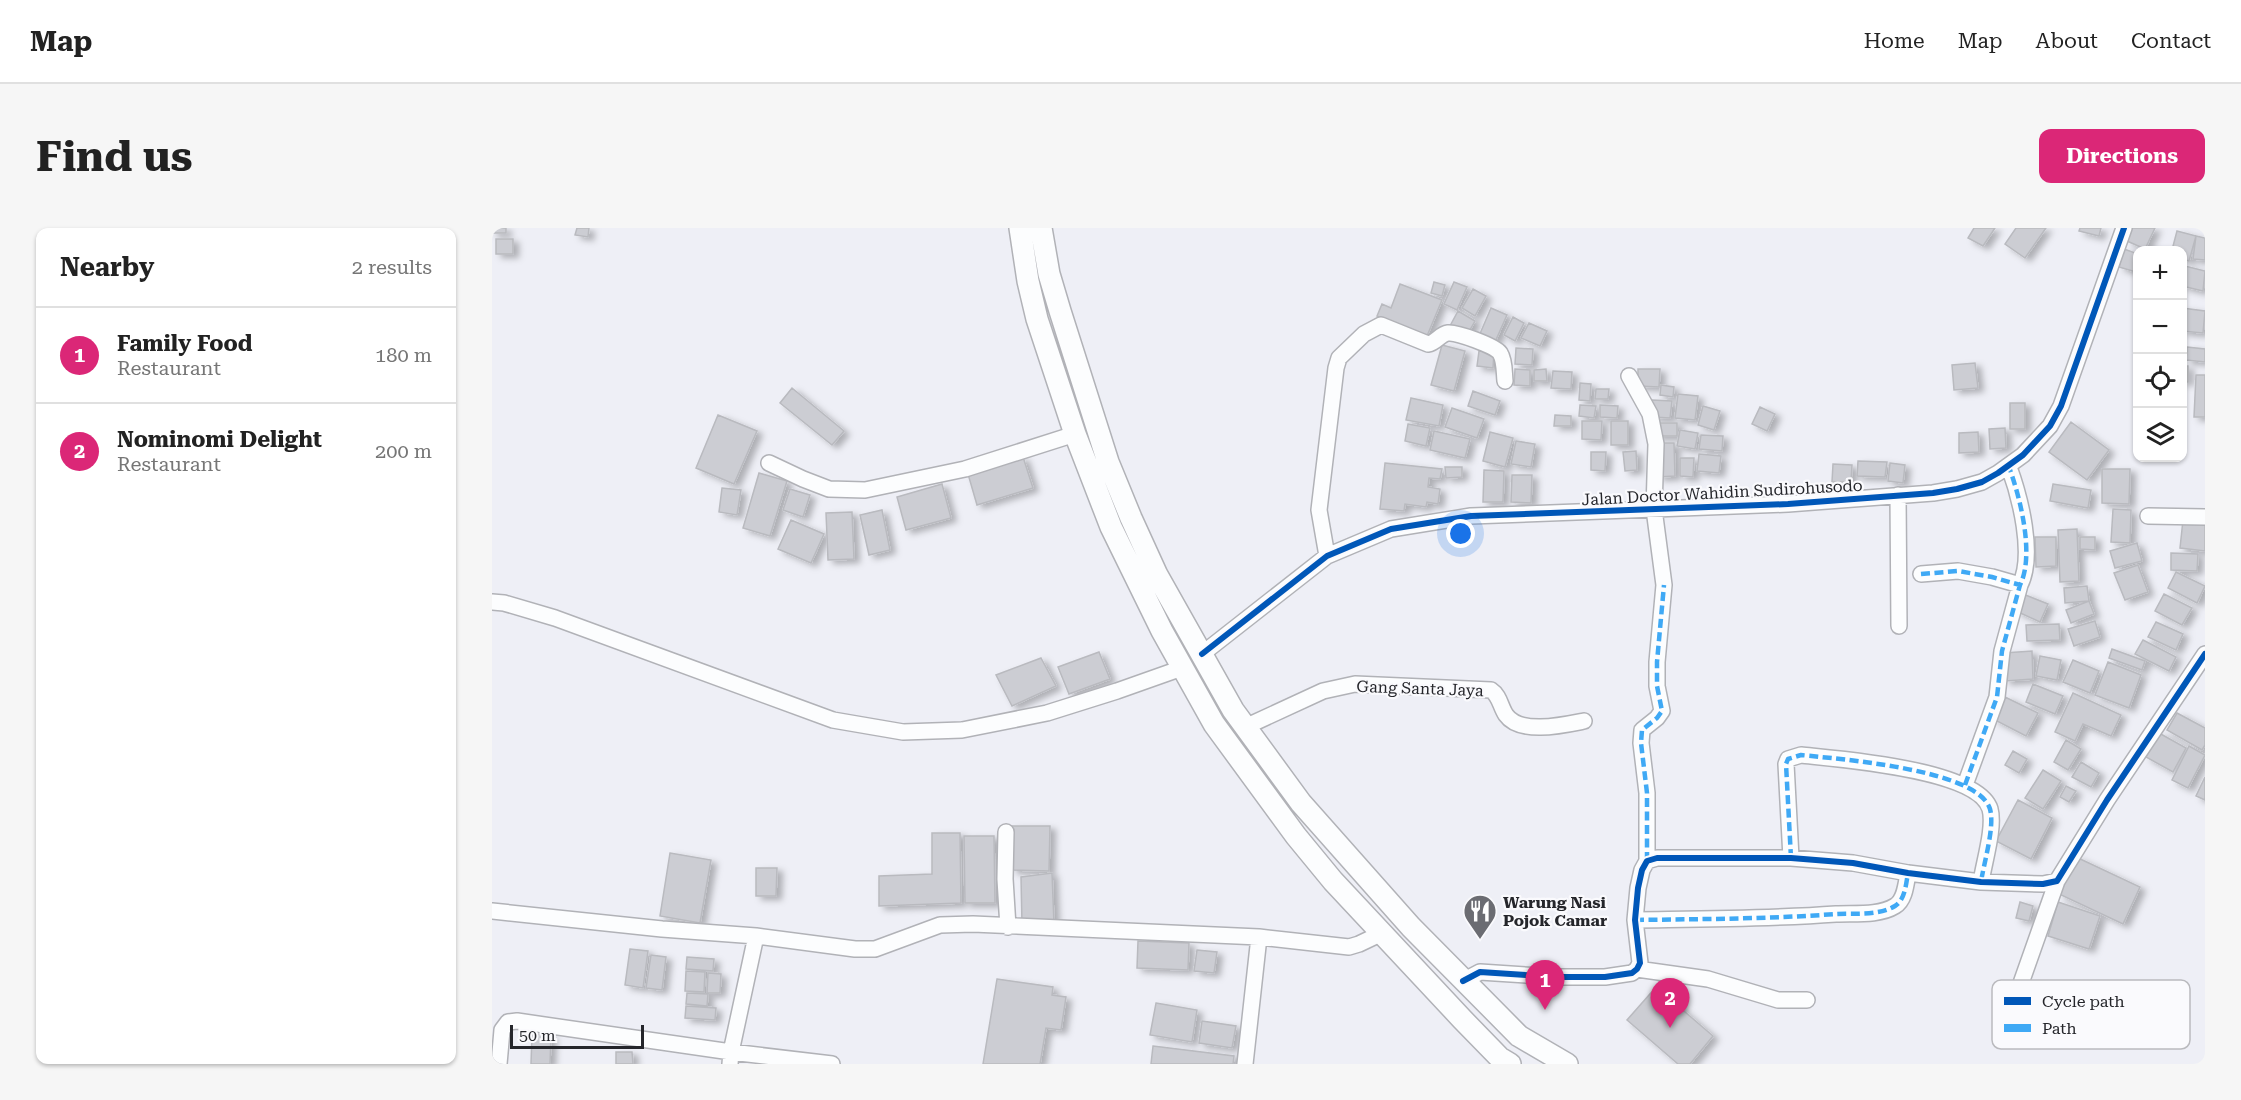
<!DOCTYPE html>
<html lang="en">
<head>
<meta charset="utf-8">
<style>
  :root { --surface:#fff; --page:#f6f6f6; --text:#222; --muted:#767676; --line:#e0e0e0; --accent:#db2777 }
  body { margin:0; font-family:"Roboto Serif",serif; background:var(--page); color:var(--text) }
  .controls { position:absolute; right:18px; top:18px; display:grid; overflow:hidden; border-radius:12px; box-shadow:0 2px 4px #0004 }
  .controls button { width:54px; height:54px; display:grid; place-items:center; padding:0; border:0; border-bottom:2px solid var(--line); background:var(--surface); color:var(--text); font:30px sans-serif }
  .scale { position:absolute; left:18px; bottom:15px; width:134px; box-sizing:border-box; padding-left:6px; border:3px solid #25262b; border-top:0; font-size:16px; line-height:21px; white-space:nowrap; color:#25262b; -webkit-text-stroke:4px #fafafd; paint-order:stroke }
  .you { position:absolute; left:969px; top:306px; width:21px; height:21px; margin:-15px; border:4px solid #fff; border-radius:50%; background:#1a73e8; box-shadow:0 0 0 9px #1a73e833 }
  .badge { display:grid; place-items:center; width:39px; height:39px; border-radius:50%; background:var(--accent); color:#fff; font-size:20px; font-weight:700 }
  .pin { position:absolute; translate:-50% -50px; filter:drop-shadow(0 2px 3px #0008) }
  .pin::after { content:''; position:absolute; top:32px; width:21px; height:18px; background:inherit; clip-path:polygon(0 0,100% 0,50% 100%) }
  .list { margin:0; padding:0; list-style:none }
  h2 { display:flex; justify-content:space-between; align-items:center; height:78px; margin:0; padding:0 24px; font-size:26px }
  h2 small { font-size:20px; font-weight:400; color:var(--muted) }
  .list li { display:grid; grid-template-columns:39px 1fr auto; gap:18px; align-items:center; box-sizing:border-box; height:96px; padding:0 24px; border-top:2px solid var(--line) }
  .list b { display:block; font-size:22px; white-space:nowrap }
  .list p { margin:0; font-size:20px; white-space:nowrap; color:var(--muted) }
  .list em { font-size:20px; font-style:normal; color:var(--muted) }
  .icon { flex:none; width:33px; height:33px; fill:none; stroke:currentColor; stroke-width:2; stroke-linecap:round; stroke-linejoin:round }
  .map { position:relative; flex:none; width:1713px; height:836px; overflow:hidden; border-radius:12px }
  header { display:flex; align-items:center; gap:36px; box-sizing:border-box; height:84px; padding:0 30px; background:var(--surface); border-bottom:2px solid var(--line) }
  header strong { font-size:28px }
  nav { display:flex; gap:33px; margin-inline-start:auto; font-size:21px }
  .intro { display:flex; align-items:center; justify-content:space-between; box-sizing:border-box; height:144px; padding:0 36px }
  h1 { margin:0; font-size:42px }
  .button { padding:15px 27px; border-radius:12px; background:var(--accent); color:#fff; font-size:21px; font-weight:700 }
  main { display:flex; gap:36px; padding:0 36px }
  aside { flex:1; background:var(--surface); border-radius:12px; box-shadow:0 2px 4px #0004 }
  .map>svg:first-child { display:block }
</style>
</head>
<body>
<header>
<strong>Map</strong>
<nav><a>Home</a><a>Map</a><a>About</a><a>Contact</a></nav>
</header>
<div class="intro"><h1>Find us</h1><a class="button">Directions</a></div>
<main>
<aside>
<h2>Nearby<small>2 results</small></h2>
<ul class="list">
<li><span class="badge">1</span><div><b>Family Food</b><p>Restaurant</p></div><em>180 m</em></li>
<li><span class="badge">2</span><div><b>Nominomi Delight</b><p>Restaurant</p></div><em>200 m</em></li>
</ul>
</aside>
<div class="map">
<svg width="1713" height="836" viewBox="0 0 1713 836">
  <defs>
    <filter id="shadow"><feDropShadow dx="5.5" dy="3.5" stdDeviation="3" flood-color="#0004"/></filter>
  </defs>
  <rect width="100%" height="100%" fill="#eeeff6"/>
  <path fill="#cccdd3" stroke="#b9babf" stroke-width="1.5" filter="url(#shadow)" d="M0,0H14V5H0Z
    M85,0H97L96,9L83,7Z
    M1482,0H1503L1491,18L1476,10Z
    M1524,0H1554L1533,30L1513,16Z
    M1588,0H1609L1607,8L1587,3Z
    M1640,0H1663L1653,21L1635,13Z
    M1685,3L1704,8L1697,33L1690,31V22H1680Z
    M1704,8L1713,10V32L1701,31Z
    M4,11H21V26H4Z
    M1632,21L1646,26L1644,44L1627,39Z
    M1693,38L1713,43L1711,63L1690,58Z
    M942,54L953,57L950,68L939,65Z
    M962,54L975,59L965,82L952,76Z
    M908,56L950,72L935,108L885,88L890,76L899,80Z
    M981,61L994,68L983,88L970,80Z
    M999,80L1015,87L1003,114L987,108Z
    M1690,80L1713,83L1711,105L1690,103Z
    M966,83L983,93L975,107L958,98Z
    M1021,89L1032,95L1023,113L1012,107Z
    M1037,95L1055,103L1048,118L1029,110Z
    M950,117L973,123L962,163L939,157Z
    M1695,119L1713,121V134L1694,132Z
    M1024,120L1041,121L1040,137L1023,136Z
    M987,123L1002,124L1001,140L985,138Z
    M1483,135L1486,160L1462,162L1460,137Z
    M1690,138H1696V154H1690Z
    M1023,141L1038,142V158L1022,157Z
    M1054,141L1055,153H1042V142Z
    M1146,141H1168L1167,159L1146,158Z
    M1061,143L1080,144L1079,161L1059,160Z
    M1704,147H1713V189H1702Z
    M1088,155L1099,156L1098,173L1087,172Z
    M1169,157L1182,159L1181,169L1168,167Z
    M300,160L352,203L340,217L288,175Z
    M1104,161H1117L1116,171H1103Z
    M981,163L1008,173L1003,187L976,178Z
    M1186,166L1206,168L1203,192L1183,190Z
    M919,170L951,177L947,198L914,192Z
    M1160,172L1180,173L1178,190L1160,189Z
    M1518,175H1533V201H1518Z
    M1088,177L1104,178L1102,190L1087,188Z
    M1108,177L1126,178L1125,190L1108,189Z
    M1211,178L1228,183L1222,202L1206,197Z
    M1268,179L1283,186L1275,203L1260,196Z
    M960,180L992,191L985,210L953,199Z
    M226,187L265,203L242,256L204,240Z
    M1063,187L1079,188V198H1062Z
    M1090,193H1110L1109,212L1090,211Z
    M1119,193H1136V217H1119Z
    M1579,194L1617,222L1595,252L1557,224Z
    M1163,195H1185V208H1163Z
    M916,196L938,200L934,218L913,213Z
    M1513,200L1514,220L1498,221L1497,201Z
    M1188,202L1206,205L1203,221L1185,218Z
    M942,203L978,211L973,230L938,222Z
    M998,204L1021,210L1013,239L991,233Z
    M1486,204L1487,224L1467,225V205Z
    M1209,207L1231,208L1230,223L1207,221Z
    M1024,213L1043,216L1039,239L1019,236Z
    M1165,215H1182L1183,248L1166,249Z
    M1144,223L1145,242L1133,243L1131,224Z
    M1099,224H1114L1113,243L1099,242Z
    M1207,226L1229,228L1227,245L1205,243Z
    M531,229L541,260L485,277L476,246Z
    M1188,230H1202L1201,249L1188,248Z
    M1366,233L1395,234L1393,249L1365,248Z
    M893,235L950,241L948,251L937,250L936,259L948,261L946,276L935,274L934,279L913,276L912,283L888,281Z
    M1398,235L1413,237L1411,255L1396,253Z
    M1341,236L1360,237L1359,254H1340Z
    M953,239H970V249L954,250Z
    M1610,241H1638L1637,276L1610,275Z
    M992,242L1012,243L1011,274H991Z
    M267,245L295,253L278,308L251,300Z
    M1020,247H1040L1039,275L1019,274Z
    M450,256L459,290L414,302L405,269Z
    M1561,256L1599,262L1596,280L1558,273Z
    M230,260L249,262L245,287L227,284Z
    M298,261L318,267L311,289L291,282Z
    M1621,281L1639,282L1638,315L1619,314Z
    M390,282L398,322L377,327L368,287Z
    M360,284L362,331L336,332L334,285Z
    M299,292L332,306L319,335L286,321Z
    M1691,292L1713,295V323L1688,320Z
    M1585,301L1587,353L1568,354L1566,302Z
    M1543,309H1564V338L1544,339Z
    M1588,309H1603V322L1588,321Z
    M1645,315L1650,333L1623,340L1618,323Z
    M1679,325L1706,326L1705,343L1679,342Z
    M1646,337L1656,364L1633,372L1622,345Z
    M1684,344L1713,358L1705,375L1676,360Z
    M1595,358L1597,373L1573,375L1572,360Z
    M1531,366L1556,376L1548,394L1524,383Z
    M1672,366L1700,380L1690,397L1663,383Z
    M1597,373L1602,386L1579,395L1574,382Z
    M1603,393L1608,409L1582,418L1576,401Z
    M1664,394L1691,406L1684,422L1656,409Z
    M1567,396L1568,412L1535,413L1534,397Z
    M1651,412L1684,429L1677,443L1643,426Z
    M1620,421L1653,433L1650,442L1617,430Z
    M1540,423L1541,451L1513,453L1512,425Z
    M607,424L618,451L577,466L566,439Z
    M1548,428L1569,432L1565,452L1544,448Z
    M549,430L564,458L520,478L504,447Z
    M1581,432L1607,443L1598,465L1571,454Z
    M1616,434L1649,447L1637,480L1603,467Z
    M1541,456L1571,468L1563,486L1534,474Z
    M1581,465L1629,487L1619,508L1591,496L1583,513L1563,504Z
    M1513,469L1546,485L1534,508L1501,491Z
    M1685,485L1713,500V517L1710,522L1675,502Z
    M1667,505L1694,520L1681,544L1654,529Z
    M1574,512L1589,521L1576,542L1562,534Z
    M1697,518L1713,527L1696,560L1680,552Z
    M1521,523L1535,531L1527,545L1513,537Z
    M1589,534L1607,545L1599,559L1580,549Z
    M1551,542L1569,553L1551,581L1533,570Z
    M1713,549V572L1704,568Z
    M1574,558L1584,563L1577,574L1568,569Z
    M1526,572L1560,590L1539,631L1504,613Z
    M519,598H558L557,643L520,642Z
    M440,605H468L469,675L387,678V648L440,646Z
    M472,608H502L503,675H473Z
    M178,625L219,632L208,695L168,688Z
    M1584,629L1648,659L1631,696L1567,666Z
    M264,640H285L284,668H264Z
    M560,645L562,696L530,697L529,649Z
    M1528,674L1541,678L1537,693L1524,690Z
    M1566,674L1608,688L1597,721L1556,708Z
    M646,713L697,715L696,742L645,740Z
    M138,721L156,723L151,760L133,757Z
    M705,722L725,724L722,745L702,743Z
    M159,727L174,729L170,762L154,760Z
    M195,729L222,731L221,743L194,741Z
    M194,743L213,744L212,764L193,763Z
    M216,745L229,746L228,765H215Z
    M505,751L561,759L560,767L574,769L569,802L554,800L548,836H491Z
    M1164,759L1221,808L1198,836H1186L1135,792Z
    M195,765L216,766L215,778L194,776Z
    M664,775L705,782L700,814L658,807Z
    M194,778L224,780L223,792L193,790Z
    M710,793L744,798L740,820L707,815Z
    M40,806L59,807L58,836H39Z
    M661,818L742,828L741,836H659Z
    M124,824H140L141,836H124Z"/>
  <g fill="none" stroke-linecap="round" stroke-linejoin="round">
    <defs>
      <path id="street" d="M1137,148L1158,186L1164,216L1162,281L1172,357L1165,434V458L1170,483L1165,490L1150,502L1149,515L1155,565V633
        M277,235L311,251L337,261L373,262L473,241L583,206
        M1406,267L1407,398
        M1656,288L1713,289
        M835,328L827,282L844,140L847,130L872,106L889,97L936,116C944,115 948,106 956,105C965,104 1003,118 1008,125C1013,133 1012,144 1013,153
        M1429,346L1466,343L1500,349L1528,357C1543,327 1528,269 1517,239
        M0,374L12,375L63,390L341,492L411,504L470,502L555,485L625,463L690,440
        M710,426L835,328L899,301L979,288L1296,276L1441,265L1465,261L1490,254L1506,245L1531,227L1558,198L1569,178L1632,0
        M753,499L831,463L863,456L999,462C1008,468 1008,478 1014,487C1028,507 1072,497 1092,493
        M1473,557L1505,469L1510,423L1528,357
        M514,604L513,651L516,699
        M1299,630L1294,536L1296,531L1309,527C1346,531 1486,541 1498,581C1503,599 1492,634 1489,654
        M0,683L170,701L264,708L363,721H383L448,697L481,696L767,709L857,719L867,716L888,706
        M1143,692C1210,691 1277,691 1344,686C1362,685 1387,688 1403,678C1413,672 1414,656 1416,645
        M1145,741L1216,751L1286,772H1315
        M971,753L988,744L1064,749H1113L1140,745L1145,741L1148,735L1143,692L1146,660L1150,642L1155,633L1165,630H1299L1361,635L1416,645L1489,654L1551,656L1565,653L1615,572L1713,426
        M1528,758L1565,653
        M7,836L10,802L16,794L25,793L239,824L340,836
        M238,836L239,824L264,708
        M753,836L767,709"/>
      <path id="secondary" d="M528,0L536,53L545,91L583,206L619,299L670,403L722,496L804,608L841,653L970,791L1008,830L1018,836
        M549,0L557,46L568,83L616,234L639,290L665,347L741,482L809,575L919,699L1027,808L1075,836"/>
    </defs>
    <use href="#street" stroke="#b1b2b7" stroke-width="18"/>
    <use href="#secondary" stroke="#b1b2b7" stroke-width="24"/>
    <use href="#street" stroke="#fcfdfe" stroke-width="15"/>
    <use href="#secondary" stroke="#fcfdfe" stroke-width="21"/>
    <path stroke="#3fa9f5" stroke-width="4.5" stroke-dasharray="9 4.5" stroke-linecap="butt" d="M1429,346L1466,343L1500,349L1528,357C1543,327 1528,269 1517,239
      M1473,557L1505,469L1510,423L1528,357
      M1299,630L1294,536L1296,531L1309,527C1346,531 1486,541 1498,581C1503,599 1492,634 1489,654
      M1155,633V565L1149,515L1150,502L1165,490L1170,483L1165,458V434L1172,357
      M1143,692C1210,691 1277,691 1344,686C1362,685 1387,688 1403,678C1413,672 1414,656 1416,645"/>
    <defs>
      <path id="cycleway" d="M710,426L835,328L899,301L979,288L1296,276L1441,265L1465,261L1490,254L1506,245L1531,227L1558,198L1569,178L1632,0
        M971,753L988,744L1064,749H1113L1140,745L1145,741L1148,735L1143,692L1146,660L1150,642L1155,633L1165,630H1299L1361,635L1416,645L1489,654L1551,656L1565,653L1615,572L1713,426"/>
    </defs>
    <use href="#cycleway" stroke="#fafafd" stroke-width="10"/>
    <use href="#cycleway" stroke="#0057b8" stroke-width="6"/>
  </g>
  <defs>
    <symbol id="restaurant-pin" viewBox="-11 -11 22 30"><path d="M0 17L-7.5 6A9.5 9.5 0 1 1 7.5 6Z" fill="#6b6c72" stroke="#fafafd"/><path d="M-5-6h1v4h1v-4h1v4h1v-4h1v5L-1.5 .5V6h-2V.5L-5-1ZM5-6V6H3V1.5H1.5Q1.5-4 5-6Z" fill="#fff"/></symbol>
  </defs>
  <g fill-rule="evenodd">
    <use href="#restaurant-pin" x="969" y="664" width="38" height="52"/>
  </g>
  <g text-anchor="middle" stroke-width="4.5" stroke-linejoin="round" paint-order="stroke">
    <g font-size="16" fill="#25262b" stroke="#fafafd">
      <text transform="translate(1230 264) rotate(-3)" y="6">Jalan Doctor Wahidin Sudirohusodo</text>
      <text transform="translate(928 460) rotate(2)" y="6">Gang Santa Jaya</text>
    </g>
    <g font-size="16" font-weight="bold" fill="#25262b" stroke="#fafafd" text-anchor="start">
      <text x="1011" y="680">Warung Nasi<tspan x="1011" dy="18">Pojok Camar</tspan></text>
    </g>
  </g>
  <rect x="1500" y="752" width="198" height="69" rx="9" fill="#fafafd" stroke="#bababe" stroke-width="1.5"/>
  <rect x="1512" y="769" width="27" height="8" fill="#0057b8"/>
  <rect x="1512" y="796" width="27" height="8" fill="#3fa9f5"/>
  <g font-size="16" fill="#25262b">
    <text x="1550" y="779">Cycle path</text>
    <text x="1550" y="806">Path</text>
  </g>
</svg>
<div class="controls">
<button>+</button>
<button>−</button>
<button><svg class="icon" aria-label="locate" viewBox="0 0 24 24"><circle cx="12" cy="12" r="6"/><path d="M12 2v4M12 18v4M2 12h4M18 12h4"/></svg></button>
<button><svg class="icon" aria-label="layers" viewBox="0 0 24 24"><path d="M12 4l9 5-9 5-9-5zM3 14l9 5 9-5"/></svg></button>
</div>
<div class="scale">50 m</div>
<div class="you"></div>
<div class="pin badge" style="left:1053px;top:782px">1</div>
<div class="pin badge" style="left:1178px;top:800px">2</div>
</div>
</main>
</body>
</html>
